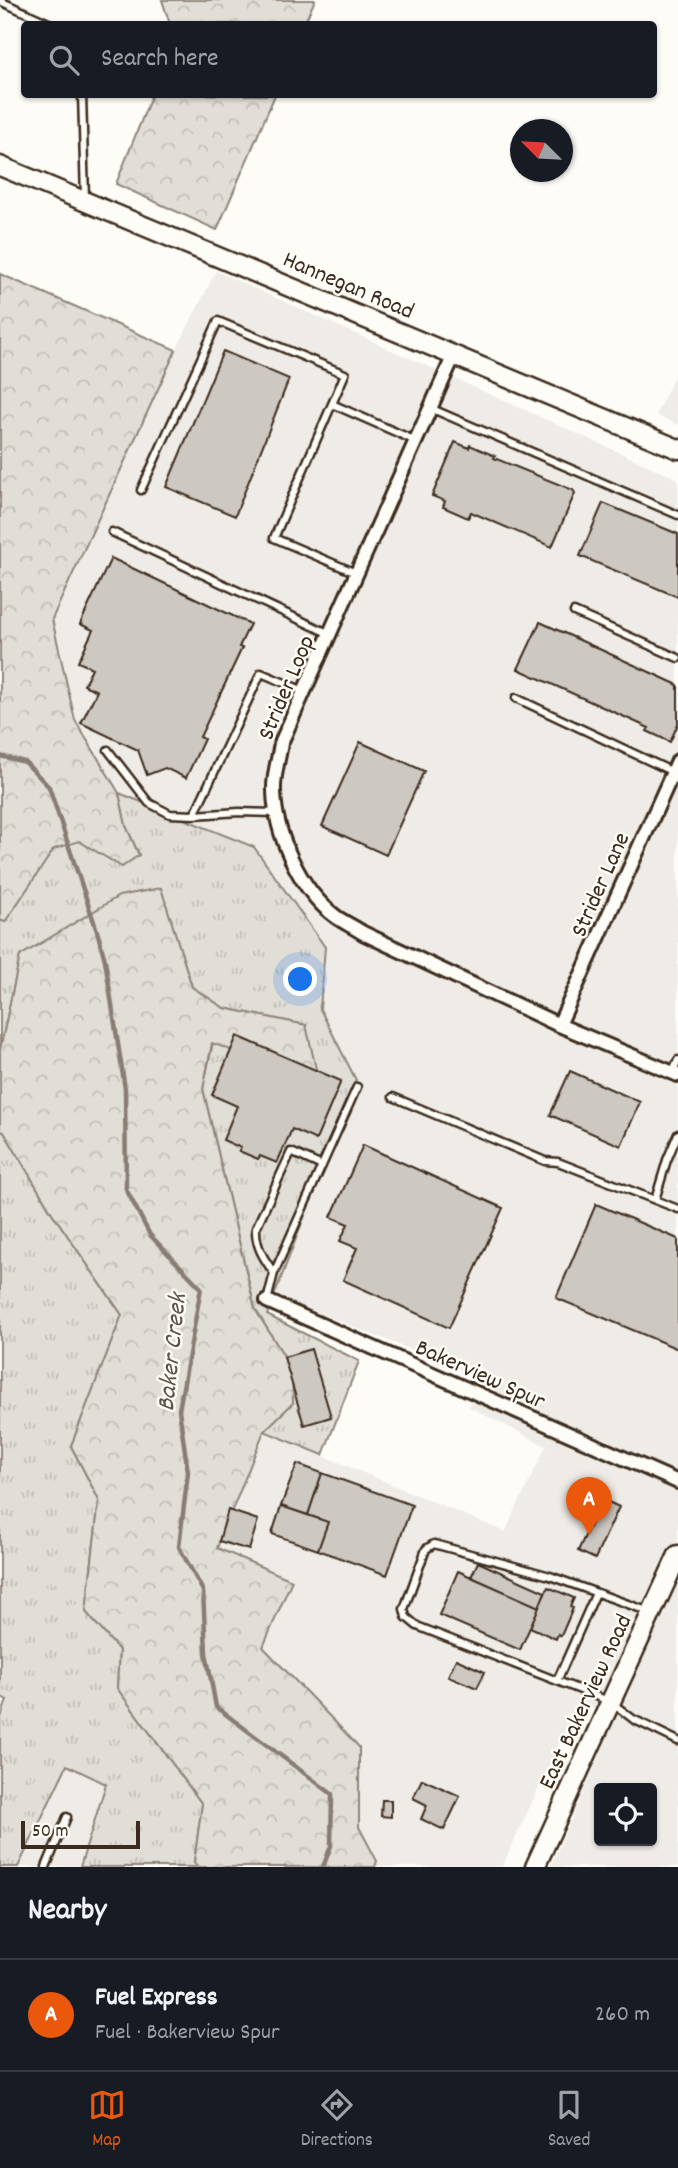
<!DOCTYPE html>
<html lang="en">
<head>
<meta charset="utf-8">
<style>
  :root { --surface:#171b24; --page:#20242c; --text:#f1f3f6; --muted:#9ea1a6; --line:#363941; --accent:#ea580c }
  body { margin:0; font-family:Dekko,sans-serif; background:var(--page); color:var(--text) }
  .controls { position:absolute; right:21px; bottom:21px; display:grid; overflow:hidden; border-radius:7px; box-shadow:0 2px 5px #0004 }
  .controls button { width:63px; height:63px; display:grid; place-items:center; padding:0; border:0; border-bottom:2px solid var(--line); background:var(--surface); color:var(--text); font:35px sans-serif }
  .compass { position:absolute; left:510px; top:119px; width:63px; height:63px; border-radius:50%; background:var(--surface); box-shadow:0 2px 5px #0004; rotate:294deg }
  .scale { position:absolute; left:21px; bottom:18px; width:119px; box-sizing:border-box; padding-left:7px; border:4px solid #3b2a1e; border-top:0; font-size:19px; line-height:24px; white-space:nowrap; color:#3b2a1e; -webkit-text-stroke:5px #fdfcf7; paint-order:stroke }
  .you { position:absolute; left:301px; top:980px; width:24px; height:24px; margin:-18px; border:5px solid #fff; border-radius:50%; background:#1a73e8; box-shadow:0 0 0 10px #1a73e833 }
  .badge { display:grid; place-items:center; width:46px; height:46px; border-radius:50%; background:var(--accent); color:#fff; font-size:23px; font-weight:700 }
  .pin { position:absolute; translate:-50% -58px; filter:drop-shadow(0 2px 4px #0008) }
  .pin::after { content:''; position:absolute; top:37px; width:24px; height:21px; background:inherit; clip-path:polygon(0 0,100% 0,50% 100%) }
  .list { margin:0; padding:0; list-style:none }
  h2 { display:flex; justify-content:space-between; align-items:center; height:91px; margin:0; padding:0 28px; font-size:30px }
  h2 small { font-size:23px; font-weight:400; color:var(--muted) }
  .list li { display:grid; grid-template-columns:46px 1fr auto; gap:21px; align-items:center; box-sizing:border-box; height:112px; padding:0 28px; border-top:2px solid var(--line) }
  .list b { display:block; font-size:26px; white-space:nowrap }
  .list p { margin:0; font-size:23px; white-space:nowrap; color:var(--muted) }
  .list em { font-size:23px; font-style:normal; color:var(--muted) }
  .icon { flex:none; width:38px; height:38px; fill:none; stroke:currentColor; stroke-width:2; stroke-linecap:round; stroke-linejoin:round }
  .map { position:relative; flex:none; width:678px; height:1867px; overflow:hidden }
  .search { position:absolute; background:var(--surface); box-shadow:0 2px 5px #0004; left:21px; right:21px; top:21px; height:77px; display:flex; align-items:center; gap:18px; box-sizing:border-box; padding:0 24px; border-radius:7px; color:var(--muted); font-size:26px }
  .sheet { height:203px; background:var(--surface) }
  nav { display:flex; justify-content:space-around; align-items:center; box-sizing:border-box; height:98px; border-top:2px solid var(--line); background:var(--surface); font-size:19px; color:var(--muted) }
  nav a { display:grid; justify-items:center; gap:4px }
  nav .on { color:var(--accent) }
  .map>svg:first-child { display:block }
</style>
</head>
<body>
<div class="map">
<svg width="678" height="1867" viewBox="0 0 678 1867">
  <defs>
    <pattern id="grass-tufts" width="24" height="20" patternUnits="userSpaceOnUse" patternTransform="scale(1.75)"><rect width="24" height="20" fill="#e1ded7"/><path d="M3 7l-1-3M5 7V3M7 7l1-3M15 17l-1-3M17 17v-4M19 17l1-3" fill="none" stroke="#c2bfb8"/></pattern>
    <pattern id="forest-crowns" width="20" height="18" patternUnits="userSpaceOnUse" patternTransform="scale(1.75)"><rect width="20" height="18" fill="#e1ded7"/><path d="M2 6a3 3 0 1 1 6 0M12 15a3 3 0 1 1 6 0" fill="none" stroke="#c2bfb8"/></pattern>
  </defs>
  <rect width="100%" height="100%" fill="#fdfcf7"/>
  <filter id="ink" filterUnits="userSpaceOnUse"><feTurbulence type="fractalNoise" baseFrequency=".0143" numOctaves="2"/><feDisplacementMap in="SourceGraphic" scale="14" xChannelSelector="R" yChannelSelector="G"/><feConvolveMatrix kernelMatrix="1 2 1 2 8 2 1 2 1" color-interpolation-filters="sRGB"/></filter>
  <g filter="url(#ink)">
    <path fill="#efece7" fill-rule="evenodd" d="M216,271L678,479V1867H550L616,1718L579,1701L502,1867H375L377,1861L359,1827V1747L263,1647L217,1548L264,1431L505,1532L546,1446L469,1407L481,1378L274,1295L356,1080L320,1009L325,947L254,847L119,793L75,721L52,618L176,350ZM599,1788H652V1841H599Z
      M678,368V425L656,415Z
      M66,1765L106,1784L80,1867H18Z"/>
    <path fill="url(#grass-tufts)" stroke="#8e847a" stroke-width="2" d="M119,793L254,847L325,947L320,1009L356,1080L267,1315L359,1361L323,1455L264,1431L292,1403V1369L255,1309L203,1089L213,1042L306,1025L224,1008L192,987L161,889L20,956L0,1050V920L5,922L54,848L79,841L122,866L139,855L126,826Z
      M0,1131L4,1132L52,1213L122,1315L71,1446L99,1500L86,1612L119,1650L117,1688L202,1804L194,1862L198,1867H80L106,1784L67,1765L18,1867H0V1720L7,1700L0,1696Z"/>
    <path fill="url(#forest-crowns)" stroke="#8e847a" stroke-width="2" d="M162,0H315L304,24H170Z
      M152,94L275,95L217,230L116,184Z
      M0,274L176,350L52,619L75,720L119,793L126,826L139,855L122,867L79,841L54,849L5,922L0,920Z
      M161,888L192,987L224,1008L306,1025L319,1082L212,1043L203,1089L255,1309L292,1369L293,1403L264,1431L217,1548L292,1580L263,1647L359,1747V1827L377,1861L375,1867H198L194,1862L202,1804L117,1688L119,1650L86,1612L99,1500L71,1446L122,1315L52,1213L4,1132L0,1131V1050L20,956L119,896Z"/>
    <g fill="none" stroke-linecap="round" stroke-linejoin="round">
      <path stroke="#887d74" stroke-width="4.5" d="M0,756L25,762L49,787L97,931L105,960L125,1089L126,1189L150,1235L201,1288L179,1410L188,1472L179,1547L203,1591L206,1653L216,1707L332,1794L331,1846L323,1867"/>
    </g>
    <path fill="#cdc8c2" stroke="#3b2a1e" stroke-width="2" d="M223,351L289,379L235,516L166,487Z
      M455,442L469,448L470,445L495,456L494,458L573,490L575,493L552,547L471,512L468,518L443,507L445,501L432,496Z
      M603,503L678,534V597L580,556Z
      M111,558L250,624L239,647L242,648L200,737L204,739L186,778L165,768L147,775L138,750L81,723L97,691L84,685L92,668L78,662L93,630L80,624Z
      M540,622L678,685V724L670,742L647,731L649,728L518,669Z
      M360,742L424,771L386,855L322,826Z
      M237,1036L341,1081L316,1140L292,1129L277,1163L260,1156L258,1159L239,1151L241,1148L223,1140L237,1106L212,1095Z
      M570,1071L640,1102L621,1146L550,1115Z
      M363,1145L503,1208L449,1328L343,1280L357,1248L340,1241L348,1224L331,1217Z
      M596,1204L678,1239V1349L556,1298Z
      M311,1349L331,1417L304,1425L284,1357Z
      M297,1464L322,1473L308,1515L281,1506Z
      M322,1473L412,1505L387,1575L318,1550L328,1522L308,1515Z
      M602,1499L619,1507L595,1559L578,1551Z
      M281,1506L328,1522L318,1550L272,1534Z
      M228,1510L258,1520L249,1550L219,1541Z
      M478,1562L545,1592L539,1607L471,1577Z
      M458,1571L539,1607L520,1650L439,1615Z
      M548,1587L574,1598L570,1607L573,1608L561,1636L558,1634L556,1639L530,1627Z
      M456,1659L485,1672L477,1688L448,1676Z
      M422,1779L460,1796L444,1830L421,1819L427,1805L413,1798Z
      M382,1800H391V1817L381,1816Z"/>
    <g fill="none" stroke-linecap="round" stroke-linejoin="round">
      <defs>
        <path id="service" d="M0,1L51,24
          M82,94L85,199
          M430,408L678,515
          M141,490L218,321L345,374L332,404
          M112,532L330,634
          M356,573L274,538L332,404L416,441
          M574,612L678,658
          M516,698L673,772
          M108,750L149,803L170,814L194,815L239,812L276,813
          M194,815L261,673L304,691
          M673,1072L678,1060
          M393,1097L545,1161L558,1162L655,1200
          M678,1134L667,1160L655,1200L678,1209
          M274,1273C264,1259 255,1246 256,1228L291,1152L322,1166
          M267,1301L274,1273L357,1087
          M650,1612L550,1576L434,1544L426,1549L404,1609L406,1617L417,1626L611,1702L633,1719L678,1741
          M557,1681L596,1593
          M46,1867L67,1817"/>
        <path id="minor" d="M454,355L281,743C279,758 273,776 274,791C275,834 300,890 335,916C343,922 354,927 363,933L559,1025L678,1075
          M559,1025L678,761
          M267,1301L678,1482"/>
        <path id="secondary" d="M0,166L678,449
          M535,1867L678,1555"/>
      </defs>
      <use href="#service" stroke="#3b2a1e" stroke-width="11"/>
      <use href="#minor" stroke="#3b2a1e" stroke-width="18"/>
      <use href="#secondary" stroke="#3b2a1e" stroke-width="23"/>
      <use href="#service" stroke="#fdfcf7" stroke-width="6"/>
      <use href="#minor" stroke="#fdfcf7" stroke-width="12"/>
      <use href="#secondary" stroke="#fdfcf7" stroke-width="18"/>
    </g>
  </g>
  <g text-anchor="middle" stroke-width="5" stroke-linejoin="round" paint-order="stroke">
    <g font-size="24" fill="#3b2a1e" stroke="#fdfcf7">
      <text transform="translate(349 284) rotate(23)" y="8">Hannegan Road</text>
      <text transform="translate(285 687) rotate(-67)" y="8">Strider Loop</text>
      <text transform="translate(599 884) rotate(-66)" y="8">Strider Lane</text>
      <text transform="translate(481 1373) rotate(24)" y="8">Bakerview Spur</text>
      <text transform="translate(584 1701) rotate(-65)" y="8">East Bakerview Road</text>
    </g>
    <g font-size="26" font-style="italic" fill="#615349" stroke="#fdfcf7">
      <text transform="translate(170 1352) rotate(-84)" y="9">Baker Creek</text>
    </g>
  </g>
</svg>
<div class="controls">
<button><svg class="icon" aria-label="locate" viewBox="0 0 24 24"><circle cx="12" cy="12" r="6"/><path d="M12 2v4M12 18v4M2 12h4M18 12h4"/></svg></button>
</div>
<svg class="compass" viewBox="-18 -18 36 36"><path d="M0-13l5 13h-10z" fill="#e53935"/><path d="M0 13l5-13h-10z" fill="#9ea1a6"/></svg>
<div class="scale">50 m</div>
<div class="you"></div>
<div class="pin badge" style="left:589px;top:1535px">A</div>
<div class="search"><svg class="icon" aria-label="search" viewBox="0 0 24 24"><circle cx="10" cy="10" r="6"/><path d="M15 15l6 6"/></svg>Search here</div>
</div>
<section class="sheet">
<h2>Nearby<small></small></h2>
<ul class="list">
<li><span class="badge">A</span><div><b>Fuel Express</b><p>Fuel · Bakerview Spur</p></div><em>260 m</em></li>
</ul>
</section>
<nav>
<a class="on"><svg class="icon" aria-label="map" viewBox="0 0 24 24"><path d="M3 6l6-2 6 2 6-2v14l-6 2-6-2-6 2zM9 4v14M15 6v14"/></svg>Map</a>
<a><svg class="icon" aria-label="directions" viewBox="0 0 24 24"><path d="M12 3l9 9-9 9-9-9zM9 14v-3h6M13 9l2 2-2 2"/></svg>Directions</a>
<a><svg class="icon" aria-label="saved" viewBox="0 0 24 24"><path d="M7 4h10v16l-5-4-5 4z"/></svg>Saved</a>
</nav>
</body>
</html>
